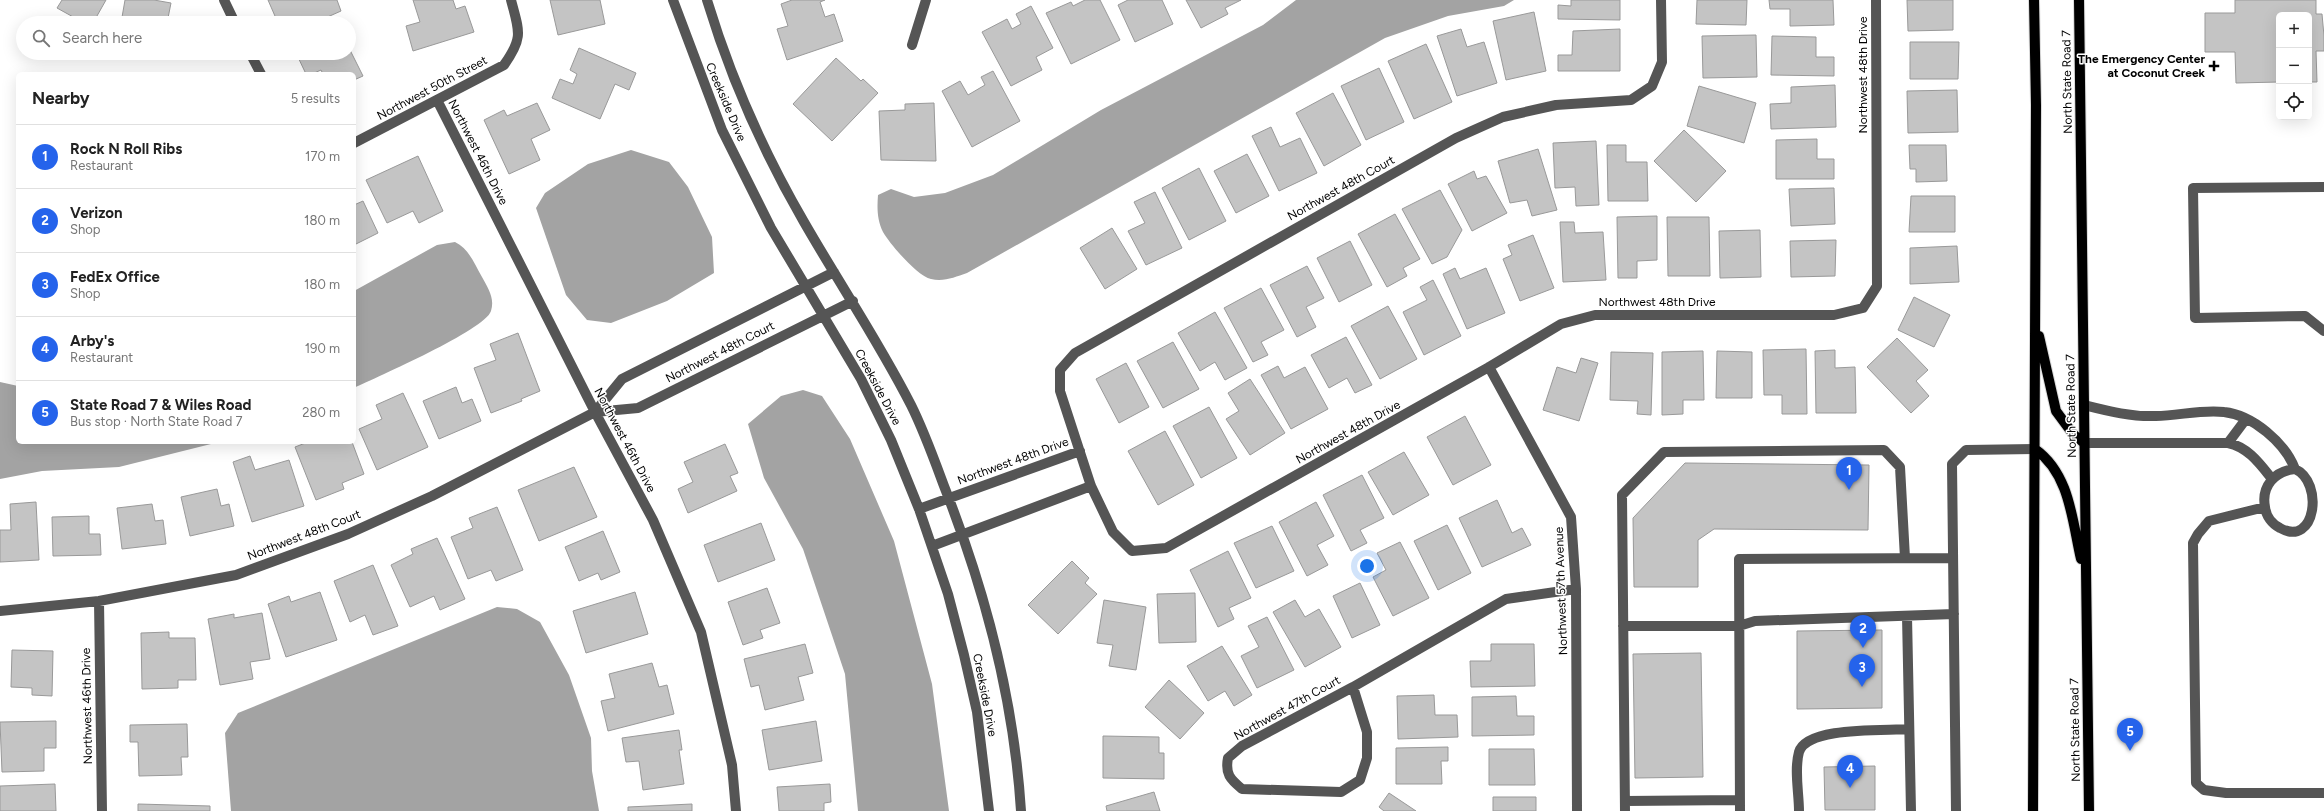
<!DOCTYPE html>
<html lang="en">
<head>
<meta charset="utf-8">
<style>
  :root { --surface:#fff; --page:#f6f6f6; --text:#222; --muted:#767676; --line:#e0e0e0; --accent:#2563eb }
  body { margin:0; font-family:Figtree,sans-serif; background:var(--page); color:var(--text) }
  .controls { position:absolute; right:12px; top:12px; display:grid; overflow:hidden; border-radius:6px; box-shadow:0 4px 16px #0002 }
  .controls button { width:36px; height:36px; display:grid; place-items:center; padding:0; border:0; border-bottom:1px solid var(--line); background:var(--surface); color:var(--text); font:20px sans-serif }
  .you { position:absolute; left:1367px; top:566px; width:14px; height:14px; margin:-10px; border:3px solid #fff; border-radius:50%; background:#1a73e8; box-shadow:0 0 0 6px #1a73e833 }
  .badge { display:grid; place-items:center; width:26px; height:26px; border-radius:50%; background:var(--accent); color:#fff; font-size:13px; font-weight:700 }
  .pin { position:absolute; translate:-50% -33px; filter:drop-shadow(0 1px 2px #0008) }
  .pin::after { content:''; position:absolute; top:21px; width:14px; height:12px; background:inherit; clip-path:polygon(0 0,100% 0,50% 100%) }
  .list { margin:0; padding:0; list-style:none }
  h2 { display:flex; justify-content:space-between; align-items:center; height:52px; margin:0; padding:0 16px; font-size:17px }
  h2 small { font-size:13px; font-weight:400; color:var(--muted) }
  .list li { display:grid; grid-template-columns:26px 1fr auto; gap:12px; align-items:center; box-sizing:border-box; height:64px; padding:0 16px; border-top:1px solid var(--line) }
  .list b { display:block; font-size:15px; white-space:nowrap }
  .list p { margin:0; font-size:13px; white-space:nowrap; color:var(--muted) }
  .list em { font-size:13px; font-style:normal; color:var(--muted) }
  .icon { flex:none; width:22px; height:22px; fill:none; stroke:currentColor; stroke-width:2; stroke-linecap:round; stroke-linejoin:round }
  .map { position:relative; flex:none; width:2324px; height:811px; overflow:hidden }
  .search { position:absolute; background:var(--surface); box-shadow:0 4px 16px #0002; left:16px; top:16px; width:340px; height:44px; display:flex; align-items:center; gap:10px; box-sizing:border-box; padding:0 14px; border-radius:22px; color:var(--muted); font-size:15px }
  .panel { position:absolute; background:var(--surface); box-shadow:0 4px 16px #0002; left:16px; top:72px; width:340px; height:372px; border-radius:6px }
  .map>svg:first-child { display:block }
</style>
</head>
<body>
<div class="map">
<svg width="2324" height="811" viewBox="0 0 2324 811">
  <rect width="100%" height="100%" fill="#fff"/>
  <path fill="#a3a3a3" d="M1296,0H1514L1504,6L1448,16L1385,38L967,273C955,277 944,282 931,279C917,276 890,244 883,232C877,220 877,208 878,195L891,189L914,197L945,193L993,175L1101,110L1263,25Z
    M631,150L669,162L688,187L712,237L714,273L667,301L611,323L587,320L566,295L536,208L545,193L588,164Z
    M455,242C469,249 474,263 482,277C488,288 495,298 491,311C485,330 377,377 354,388V291L437,245Z
    M0,382L18,386V442H219L119,467L42,471L0,479Z
    M803,390L822,396L850,439L894,541L932,684L949,811H858L845,674L803,549L764,478L748,424L781,396Z
    M497,607L517,609L540,622L569,675L591,738L592,771L599,811H231L225,733L238,713Z"/>
  <path fill="#c4c4c4" stroke="#999" d="M62,0H106L93,23H84L57,8Z
    M125,0H154L171,3L167,23H121Z
    M268,0H337L341,11L314,23H278Z
    M413,0H453L456,9L465,6L474,32L413,51L406,26L420,22Z
    M550,0H600L605,24L558,35Z
    M792,0H825L820,2L825,17L834,14L843,41L787,60L777,29L788,26L781,4Z
    M1085,0H1100L1120,40L1071,64L1046,13L1071,2L1073,6Z
    M1128,0H1162L1173,24L1135,42L1118,5Z
    M1186,0H1241L1225,8L1228,14L1201,28Z
    M1571,0H1620V20L1558,19V5L1571,6Z
    M1697,0H1747L1746,25L1696,24Z
    M1769,0H1833L1834,25L1790,26V9H1770Z
    M1907,0H1953V30L1908,31Z
    M2235,0H2316V14H2322L2324,36V51H2316L2317,82H2309V15H2279V82L2236,83L2235,52H2205V13H2235Z
    M1031,6L1053,48L1036,57L1042,70L1011,86L982,32L1007,19L1012,29L1021,24L1016,14Z
    M1534,12L1546,71L1506,80L1493,21Z
    M1461,29L1467,47L1484,42L1497,83L1457,96L1437,36Z
    M1620,29V71H1558V55H1572L1573,31Z
    M1756,35L1757,77L1703,78L1702,36Z
    M1772,36L1816,37V57H1834V76L1771,75Z
    M1910,42H1959L1958,79H1910Z
    M1426,44L1452,102L1414,119L1388,61Z
    M349,48L363,76L354,80V74H323L321,70L312,74H306L296,53H349Z
    M579,48L636,73L629,90L615,84L600,119L552,98L560,79L573,84L577,74L570,70Z
    M135,53H161L160,58Z
    M836,58L861,81L863,79L878,93L832,141L793,104Z
    M1379,68L1404,122L1366,140L1341,86Z
    M993,71L1020,121L972,147L942,91L960,81L968,95L985,85L981,77Z
    M1835,85L1836,127L1771,129L1770,104L1791,103V87Z
    M1699,86L1756,103L1744,143L1687,126Z
    M1957,90L1958,132L1908,133L1907,91Z
    M1333,93L1361,145L1324,166L1296,113Z
    M537,103L550,130L531,139L540,160L509,174L484,120L504,110L507,116Z
    M934,103L936,161L881,160L879,111L905,110V104Z
    M1271,127L1280,147L1300,138L1317,173L1279,191L1252,136Z
    M1684,130L1726,171L1696,202L1654,161Z
    M1817,139V159H1834V179H1776V140Z
    M1596,141L1599,205L1576,206L1575,187L1555,188L1553,143Z
    M1607,145H1626V162H1647L1648,201H1608Z
    M1909,145H1946L1947,181L1916,182V169H1910Z
    M1538,149L1557,210L1532,216L1527,200L1510,203L1498,161Z
    M1247,154L1269,196L1236,213L1214,171Z
    M418,156L443,211L419,223L413,211L387,223L366,180Z
    M1199,168L1226,221L1189,240L1162,188Z
    M1474,171L1477,179L1486,176L1507,213L1472,231L1448,184Z
    M1834,188L1835,224L1791,226L1789,189Z
    M1440,190L1462,230L1447,257L1432,264L1402,209Z
    M1155,192L1182,248L1146,265L1128,231L1145,223L1134,202Z
    M1911,196H1955V232H1909Z
    M363,201L378,233L354,245V205Z
    M1395,214L1420,259L1403,268L1407,276L1387,287L1358,234Z
    M1657,216V260L1637,261V278H1618L1617,217Z
    M1667,217H1709L1710,276H1668Z
    M1560,222H1574L1575,233L1603,232L1606,280L1563,282Z
    M1112,228L1137,269L1105,289L1080,248Z
    M1760,230L1761,277L1720,278L1719,231Z
    M1533,235L1554,288L1520,301L1503,259L1512,255L1508,245Z
    M1836,240L1835,276L1791,277L1790,241Z
    M1350,241L1372,285L1339,302L1317,258Z
    M1957,246L1959,282L1910,284V248Z
    M1307,266L1324,298L1306,307L1316,327L1297,337L1270,285Z
    M1455,268L1460,279L1486,268L1505,313L1467,329L1443,274Z
    M1433,280L1461,336L1424,355L1403,312L1427,300L1420,287Z
    M1261,288L1284,330L1261,342L1268,355L1253,362L1224,308Z
    M1914,297L1950,315L1934,347L1898,330Z
    M1388,306L1417,359L1380,379L1351,326Z
    M1215,312L1247,368L1225,380L1215,362L1200,371L1178,333Z
    M518,333L540,391L521,399L522,401L491,413L474,368L496,360L490,344Z
    M1346,337L1372,385L1355,393L1347,378L1329,388L1311,355Z
    M1897,338L1928,370L1916,381L1929,396L1911,413L1867,367Z
    M1173,342L1199,389L1163,408L1137,361Z
    M1806,349L1807,414H1782V395H1764L1763,350Z
    M1835,350V368L1855,367L1856,413H1816L1815,351Z
    M1703,351L1704,400H1683V414L1662,415V352Z
    M1717,351L1752,352V398H1716Z
    M1611,352L1653,353L1651,415L1637,414L1638,401L1610,400Z
    M1581,358L1598,363L1579,421L1543,410L1557,367L1576,373Z
    M1126,363L1149,407L1119,423L1096,379Z
    M1278,366L1284,378L1305,367L1328,409L1291,429L1261,375Z
    M1250,379L1285,433L1250,455L1226,419L1239,411L1228,393Z
    M456,387L462,403L472,399L481,421L439,439L423,401Z
    M403,393L428,447L377,470L359,429L382,419L376,405Z
    M1209,407L1237,458L1201,478L1173,426Z
    M1465,416L1491,465L1453,485L1427,437Z
    M1165,431L1194,485L1158,505L1128,451Z
    M308,442H352L364,474L342,483L344,489L316,500L295,447Z
    M725,444L738,473L730,476L737,491L688,513L678,489L693,482L684,462Z
    M1404,452L1429,495L1393,515L1368,472Z
    M250,456L255,470L289,460L304,506L252,522L233,462Z
    M1685,463L1869,465L1868,530L1714,529L1698,540V587H1634L1633,518Z
    M574,467L597,517L539,541L518,490Z
    M1362,475L1384,518L1360,530L1367,543L1351,551L1323,495Z
    M217,489L221,506L229,504L234,526L190,536L181,497Z
    M1497,500L1512,533L1522,528L1531,545L1482,567L1459,518Z
    M36,502L39,560L0,562V530H11L10,504Z
    M1316,502L1334,536L1317,545L1328,565L1307,576L1279,522Z
    M152,504L155,521L163,520L166,544L122,549L117,508Z
    M497,507L523,570L496,581L491,570L468,579L451,537L473,528L469,518Z
    M89,516V534H100L101,555L53,556L52,517Z
    M761,523L775,560L718,582L704,545Z
    M1447,525L1471,573L1438,590L1414,541Z
    M1272,526L1294,571L1256,588L1234,543Z
    M603,531L620,572L601,580L598,573L579,581L565,547Z
    M437,538L465,599L440,610L434,596L410,607L391,565L413,554L411,549Z
    M1400,542L1429,598L1393,616L1373,577L1386,570L1377,553Z
    M1228,551L1251,598L1229,608L1234,619L1218,627L1190,570Z
    M1072,561L1089,578L1085,583L1097,594L1058,634L1028,605Z
    M373,565L398,626L373,635L365,615L350,622L334,581Z
    M1360,583L1380,625L1352,638L1333,596Z
    M767,588L780,623L760,630L763,638L743,645L728,602Z
    M320,592L337,640L286,657L268,604L289,596L291,602Z
    M635,592L648,634L586,653L573,611Z
    M1195,593L1196,642L1159,643L1157,594Z
    M1104,600L1146,607L1136,670L1109,666L1113,645L1097,643Z
    M1295,600L1305,617L1319,609L1341,647L1305,667L1273,612Z
    M262,613L270,659L250,662L253,679L220,685L208,619L234,614V618Z
    M1267,617L1294,670L1257,688L1241,656L1259,647L1248,626Z
    M1882,630V708L1797,709V631Z
    M169,632V638H195L196,680H178V688L142,689L141,633Z
    M805,644L813,673L798,677L804,700L765,710L759,685L751,687L744,659Z
    M1491,644H1534L1535,686L1471,687L1470,661H1491Z
    M1222,646L1252,695L1234,706L1225,691L1208,701L1187,666Z
    M12,650L53,651L52,696L32,695V688L11,687Z
    M1701,653L1703,777L1635,778L1633,654Z
    M652,663L659,687L667,685L674,714L608,731L601,701L615,698L609,674Z
    M1169,680L1204,713L1180,739L1145,707Z
    M1434,695L1435,715H1457L1458,737L1398,739L1397,696Z
    M1516,696L1517,716H1534V735L1472,736V697Z
    M56,721V748H44V771L2,772L0,722Z
    M816,721L822,761L769,770L762,730Z
    M187,724L188,757H181L182,775L139,776L138,742H130V725Z
    M679,730L682,750H679L684,784L643,790L639,761L626,762L622,738Z
    M1103,736L1159,737V753H1164V779L1103,778Z
    M1448,747V761H1441L1442,784H1396V748Z
    M1489,749H1534L1535,785H1489Z
    M1875,766V810H1825L1824,767Z
    M55,784L56,811H0V786Z
    M830,784L831,802L824,803V811H779L777,787Z
    M1154,792L1160,811H1107L1106,806Z
    M1389,793L1416,811H1384L1379,807Z
    M1493,797H1536V811H1493Z
    M138,804L210,806V811H138Z
    M692,804V811H628V807Z"/>
  <g fill="none" stroke-linecap="round" stroke-linejoin="round">
    <defs>
      <path id="major" d="M2079,0L2089,811
        M2039,336L2056,411L2073,434L2084,443
        M2035,449C2070,474 2072,520 2081,559
        M2033,811L2036,105L2034,0"/>
    </defs>
    <use href="#major" stroke="#dbdbdb" stroke-width="12"/>
    <path stroke="#555" stroke-width="10" d="M224,0L235,23
      M673,0L722,130L771,228L861,379L891,440L919,509L948,594L964,655L977,712L989,811
      M707,0C730,76 764,153 804,222C839,283 879,342 911,405C924,431 934,459 944,486C985,590 1014,700 1021,811
      M1661,0L1662,62L1652,86L1631,100L1556,105L1503,117L1456,138L1075,353L1060,370V391L1091,486L1113,532L1132,551L1166,548L1489,367L1561,324L1595,315H1834L1863,308L1877,286L1876,0
      M912,45L926,0
      M250,53L261,74
      M437,100L595,412L653,520L701,632L732,765L736,811
      M354,143L504,65C524,37 519,31 511,0
      M2324,187L2193,188L2195,318L2305,316L2324,331
      M1489,367L1571,517L1576,589L1577,811
      M2084,405C2108,411 2131,417 2156,416C2178,416 2202,409 2224,412C2253,415 2285,443 2295,469
      M595,412L622,379L834,272
      M2084,443H2228C2248,447 2260,464 2272,479
      M2228,443L2246,419
      M2295,469C2324,482 2316,548 2280,528C2272,524 2266,516 2265,507C2261,486 2275,471 2295,469Z
      M2265,507L2209,521L2198,534L2193,543L2196,783L2204,790L2226,793H2324
      M919,509L1080,451
      M932,546L1091,486
      M99,601L102,811
      M0,611L99,601L236,575L348,534L432,496L595,412L638,408L853,301
      M1907,616L1911,811
      M1623,626H1739L1755,621L1954,614
      M1353,687L1367,732V758L1360,780L1341,792L1242,789C1230,779 1225,774 1228,758L1242,746L1353,687L1506,599L1576,589
      M1625,801L1740,800
      M1625,811L1622,495L1664,452L1884,450L1900,467L1905,558
      M1740,811L1739,559L1953,558
      M1799,811C1799,793 1794,770 1799,752C1807,726 1885,731 1909,729
      M1956,811L1952,464L1966,450L2035,449"/>
    <use href="#major" stroke="#000" stroke-width="10"/>
  </g>
  <path fill="#000" stroke="#fff" stroke-width="1.5" d="M2212 60h4v4h4v4h-4v4h-4v-4h-4v-4h4z"/>
  <g text-anchor="middle" stroke-width="3" stroke-linejoin="round" paint-order="stroke">
    <g font-size="12" font-weight="bold" fill="#000" stroke="#fff" text-anchor="end">
      <text x="2205" y="63">The Emergency Center<tspan x="2205" dy="14">at Coconut Creek</tspan></text>
    </g>
    <g font-size="12" fill="#000" stroke="#fff">
      <text transform="translate(1863 75) rotate(-90)" y="4">Northwest 48th Drive</text>
      <text transform="translate(2067 82) rotate(-91)" y="4">North State Road 7</text>
      <text transform="translate(432 88) rotate(-28)" y="4">Northwest 50th Street</text>
      <text transform="translate(726 102) rotate(67)" y="4">Creekside Drive</text>
      <text transform="translate(478 152) rotate(63)" y="4">Northwest 46th Drive</text>
      <text transform="translate(1341 188) rotate(-29)" y="4">Northwest 48th Court</text>
      <text x="1657" y="306">Northwest 48th Drive</text>
      <text transform="translate(720 352) rotate(-27)" y="4">Northwest 48th Court</text>
      <text transform="translate(878 387) rotate(62)" y="4">Creekside Drive</text>
      <text transform="translate(2071 406) rotate(-91)" y="4">North State Road 7</text>
      <text transform="translate(1348 432) rotate(-29)" y="4">Northwest 48th Drive</text>
      <text transform="translate(625 440) rotate(62)" y="4">Northwest 46th Drive</text>
      <text transform="translate(1013 461) rotate(-20)" y="4">Northwest 48th Drive</text>
      <text transform="translate(304 535) rotate(-21)" y="4">Northwest 48th Court</text>
      <text transform="translate(1561 591) rotate(-92)" y="4">Northwest 57th Avenue</text>
      <text transform="translate(985 695) rotate(79)" y="4">Creekside Drive</text>
      <text transform="translate(87 706) rotate(-91)" y="4">Northwest 46th Drive</text>
      <text transform="translate(1287 708) rotate(-29)" y="4">Northwest 47th Court</text>
      <text transform="translate(2075 730) rotate(-91)" y="4">North State Road 7</text>
    </g>
  </g>
</svg>
<div class="controls">
<button>+</button>
<button>−</button>
<button><svg class="icon" aria-label="locate" viewBox="0 0 24 24"><circle cx="12" cy="12" r="6"/><path d="M12 2v4M12 18v4M2 12h4M18 12h4"/></svg></button>
</div>
<div class="you"></div>
<div class="pin badge" style="left:1849px;top:490px">1</div>
<div class="pin badge" style="left:1863px;top:648px">2</div>
<div class="pin badge" style="left:1862px;top:687px">3</div>
<div class="pin badge" style="left:1850px;top:788px">4</div>
<div class="pin badge" style="left:2130px;top:751px">5</div>
<div class="search"><svg class="icon" aria-label="search" viewBox="0 0 24 24"><circle cx="10" cy="10" r="6"/><path d="M15 15l6 6"/></svg>Search here</div>
<section class="panel">
<h2>Nearby<small>5 results</small></h2>
<ul class="list">
<li><span class="badge">1</span><div><b>Rock N Roll Ribs</b><p>Restaurant</p></div><em>170 m</em></li>
<li><span class="badge">2</span><div><b>Verizon</b><p>Shop</p></div><em>180 m</em></li>
<li><span class="badge">3</span><div><b>FedEx Office</b><p>Shop</p></div><em>180 m</em></li>
<li><span class="badge">4</span><div><b>Arby's</b><p>Restaurant</p></div><em>190 m</em></li>
<li><span class="badge">5</span><div><b>State Road 7 &amp; Wiles Road</b><p>Bus stop · North State Road 7</p></div><em>280 m</em></li>
</ul>
</section>
</div>
</body>
</html>
